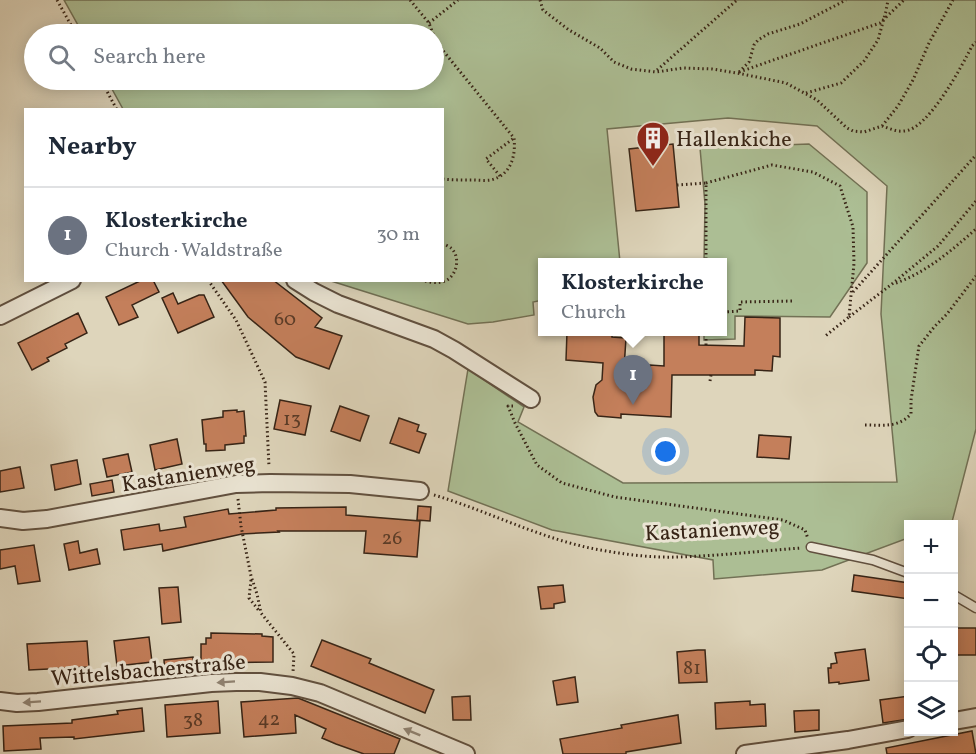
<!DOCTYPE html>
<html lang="en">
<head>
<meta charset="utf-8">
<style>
  :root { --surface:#fff; --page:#f2f2f3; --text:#1f2937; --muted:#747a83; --line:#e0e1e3; --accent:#8f2418 }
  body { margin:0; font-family:Vollkorn,serif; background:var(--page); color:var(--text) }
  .controls { position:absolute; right:18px; bottom:18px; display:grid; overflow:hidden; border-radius:0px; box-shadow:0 3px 15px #0003 }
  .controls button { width:54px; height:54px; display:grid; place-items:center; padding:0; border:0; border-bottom:2px solid var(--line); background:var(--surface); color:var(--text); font:30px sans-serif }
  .you { position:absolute; left:666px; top:452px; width:21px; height:21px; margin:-15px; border:4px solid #fff; border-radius:50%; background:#1a73e8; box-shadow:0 0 0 9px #1a73e833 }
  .badge { display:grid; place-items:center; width:39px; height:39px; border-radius:50%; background:var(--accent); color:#fff; font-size:20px; font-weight:700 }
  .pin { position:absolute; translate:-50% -50px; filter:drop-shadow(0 2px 3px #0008) }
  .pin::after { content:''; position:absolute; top:32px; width:21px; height:18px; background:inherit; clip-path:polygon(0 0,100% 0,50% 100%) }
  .popup { position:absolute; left:538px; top:258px; width:189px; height:78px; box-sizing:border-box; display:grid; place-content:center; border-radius:0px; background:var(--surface); filter:drop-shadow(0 2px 4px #0005); font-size:20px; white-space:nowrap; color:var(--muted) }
  .popup b { font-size:22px; color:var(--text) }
  .popup::after { content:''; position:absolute; left:50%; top:100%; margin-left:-12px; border:12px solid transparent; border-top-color:var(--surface) }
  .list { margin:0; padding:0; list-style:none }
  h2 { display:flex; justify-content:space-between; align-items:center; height:78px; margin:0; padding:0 24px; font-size:26px }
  h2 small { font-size:20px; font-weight:400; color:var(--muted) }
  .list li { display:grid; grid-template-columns:39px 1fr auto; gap:18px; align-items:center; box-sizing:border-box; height:96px; padding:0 24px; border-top:2px solid var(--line) }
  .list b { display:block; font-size:22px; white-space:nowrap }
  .list p { margin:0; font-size:20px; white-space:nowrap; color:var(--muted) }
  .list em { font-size:20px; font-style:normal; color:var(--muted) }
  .icon { flex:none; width:33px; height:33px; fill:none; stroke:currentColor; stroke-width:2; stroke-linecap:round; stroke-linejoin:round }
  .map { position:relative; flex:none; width:976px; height:754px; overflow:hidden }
  .search { position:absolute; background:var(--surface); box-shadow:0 3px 15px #0003; left:24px; top:24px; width:420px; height:66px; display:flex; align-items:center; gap:15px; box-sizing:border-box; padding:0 21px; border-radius:33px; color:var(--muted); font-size:22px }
  .panel { position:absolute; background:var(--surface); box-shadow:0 3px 15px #0003; left:24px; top:108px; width:420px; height:174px; border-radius:0px }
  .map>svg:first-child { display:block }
</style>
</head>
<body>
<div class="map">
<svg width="976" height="754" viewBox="0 0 976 754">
  <rect width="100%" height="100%" fill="#ded5bb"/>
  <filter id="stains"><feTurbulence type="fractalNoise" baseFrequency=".00333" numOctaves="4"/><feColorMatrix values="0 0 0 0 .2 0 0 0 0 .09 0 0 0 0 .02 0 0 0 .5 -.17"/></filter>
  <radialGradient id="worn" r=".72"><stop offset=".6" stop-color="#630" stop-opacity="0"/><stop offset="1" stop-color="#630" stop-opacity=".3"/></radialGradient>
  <path fill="#acbe94" stroke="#727155" stroke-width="1.5" d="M64,0H976V429L952,522L946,524H908V538L822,570L714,579L713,560L552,530L448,491L468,369L524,407L518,422L623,483L897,482L881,314L887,186L817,126L728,118L607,129L620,262H543V300L533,302L534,315L493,322L468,324L331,281L442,280V110L123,109L107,80H434V34H83Z
    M809,144L867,192V263L830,317L735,316V339L704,340V332H723V262H704L705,204L700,148Z"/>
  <path fill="#c47f5b" stroke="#372416" stroke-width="1.5" d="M673,144L679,207L636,211L629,149Z
    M142,280H153L159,292L132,305L138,317L119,325L106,297Z
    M221,280H273L322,318L315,327L342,336L329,369L296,357L248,317Z
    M173,293L178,304L199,295H204L214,317L178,333L162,298Z
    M78,313L87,333L65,344L67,348L47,358L49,361L32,370L18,343Z
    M745,317L780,318V357L773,356L772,371L755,370V375H672L671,417L621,414V418L598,416L595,412L593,397L596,385L602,380L603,363L566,360L567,332L612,333V337L626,338L623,384L648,385L650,365L664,366V332H699V345L744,346Z
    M280,400L311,406L305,435L274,429Z
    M340,406L369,416L360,441L331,431Z
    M237,410V412L244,411L246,436H244V443L225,445V450L206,451V444H204L202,420L223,417V411Z
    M399,418L419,425L417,431L426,434L419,453L390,443Z
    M759,435L791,437L789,459L757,457Z
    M177,439L182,464L155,470L150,445Z
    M128,454L132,472L107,477L103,459Z
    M77,460L81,484L55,490L51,465Z
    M20,467L24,488L0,492V471Z
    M112,480L114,492L92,496L90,484Z
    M418,506L431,507L430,521L417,520Z
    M346,507V515L420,521L417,557L364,553L366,531H278L279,532L242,534L163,551L162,544L124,550L121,530L159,524L160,531L186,527L184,517L228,509L229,514L276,510V508Z
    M78,541L80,553L97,549L100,564L69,570L64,544Z
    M34,545L40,581L18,584L15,566L0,569V550Z
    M854,575L909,583V599L852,591Z
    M563,585L565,602L554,604V608L541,609L538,587Z
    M178,587L181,622L162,624L159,588Z
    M954,628H976V655H954Z
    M211,633L262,634V636L273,637V662L201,663V644H206V638H211Z
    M149,637L152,662L117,666L114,641Z
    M322,640L371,659L369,663L434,690L425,713L311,666Z
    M87,641L89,667L29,670L27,644Z
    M865,649L869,680L839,684V682L829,683L828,668H831V664L837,663L835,653Z
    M698,650H705L707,682L679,683L677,652Z
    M193,657L194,673L165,675L164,660Z
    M575,677L578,702L557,705L553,681Z
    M470,696L471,720H453L452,697Z
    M909,696V719L883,723L880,700Z
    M298,698L400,739L394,754H364L336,744L322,738L326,729L295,715L296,733L244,737L241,702Z
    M218,701L220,733L167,737L165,705Z
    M750,701V705L765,704L766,726L716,729L715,703Z
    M142,708L144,731L74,739V737L40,738L41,749L4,751L3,726L72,723V720L118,714L117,711Z
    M819,710V730L795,732L794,711Z
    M678,715L681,743L626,752V754H563L560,739L622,728L621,725Z
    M972,731L976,754H887L886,748Z"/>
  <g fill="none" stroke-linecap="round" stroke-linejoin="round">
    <defs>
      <path id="service" d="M811,547L873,560L908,573
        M954,595L976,608"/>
      <path id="minor" d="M295,280L314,292L338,304L434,339L454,350L531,399
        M0,316L72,280
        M0,518L23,521L47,519L236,484L270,483L350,484L420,491
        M0,701L17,703L38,702L211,683L236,682H260L292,686L320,693L466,754
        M954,721L976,717
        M745,754L848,740L908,729"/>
    </defs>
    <use href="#service" stroke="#61503f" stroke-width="11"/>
    <use href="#minor" stroke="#61503f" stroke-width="20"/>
    <path stroke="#372416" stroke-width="3" stroke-dasharray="1.5 3" stroke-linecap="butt" d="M57,0L76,34
      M410,0L429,23L433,34
      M540,0L543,10L569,30L600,48L614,62L631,69L656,72L683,68L712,69L737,73L786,83L817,100L847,128L853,131L864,132L882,126C889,128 896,132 904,131C928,130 962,66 972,46L976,42
      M429,23L458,0
      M434,36L436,42L514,138C516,156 511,175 491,180C485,181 478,180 472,180C462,180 452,180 442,179
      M657,70L737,0
      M739,72L880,23L904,0
      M739,72L749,62L754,45L758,40L768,34L800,24L846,0
      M101,80L117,110
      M806,93L841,83L864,61L878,40L886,11L888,0
      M882,126L898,106L913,80L929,43L953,0
      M500,176L486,159L514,138
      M706,183L772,165L813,172L840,186L853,227L854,263L849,317L824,337
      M677,185L706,183V262
      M208,280L236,320L265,382L269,467
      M421,280C428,282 438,284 445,281C457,276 461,257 451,248C450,247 444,244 442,243
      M896,283C927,272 952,250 976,229
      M853,292L976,155
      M723,312L740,311V302L793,301
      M849,317L892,284L938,246L976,201
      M706,345V332
      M710,381L711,375
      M513,406H508L515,423L537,465L562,483L615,497L783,520L805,530L808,539
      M865,425C883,425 898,428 911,414V400L919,346L935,326L947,314L976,276
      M434,495C488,511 539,538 595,549C622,554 650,558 677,557C718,556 760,551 801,548
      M238,499L241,526L251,576L257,594L261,613L294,654L293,672
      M251,580L249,598L260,612"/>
    <use href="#service" stroke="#eae4d3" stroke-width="8"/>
    <use href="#minor" stroke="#eae4d3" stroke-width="16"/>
  </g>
  <defs><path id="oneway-solid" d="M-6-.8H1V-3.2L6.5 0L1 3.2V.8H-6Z" transform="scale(1.5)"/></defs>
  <g fill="#908474">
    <use href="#oneway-solid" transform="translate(226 682) rotate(176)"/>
    <use href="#oneway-solid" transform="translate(32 702) rotate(176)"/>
    <use href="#oneway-solid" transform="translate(412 732) rotate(-158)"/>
  </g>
  <defs>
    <symbol id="building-pin" viewBox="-11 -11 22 30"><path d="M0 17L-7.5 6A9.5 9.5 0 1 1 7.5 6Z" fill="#8f2418" stroke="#eae4d3"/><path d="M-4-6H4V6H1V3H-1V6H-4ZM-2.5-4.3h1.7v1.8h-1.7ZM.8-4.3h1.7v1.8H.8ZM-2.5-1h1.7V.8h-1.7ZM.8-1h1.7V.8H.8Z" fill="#fff"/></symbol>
  </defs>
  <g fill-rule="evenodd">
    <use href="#building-pin" x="634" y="119" width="38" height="52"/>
  </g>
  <g text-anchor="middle" stroke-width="6" stroke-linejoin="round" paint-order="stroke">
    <g font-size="20" fill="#5a3b27">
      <text x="285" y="325">60</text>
      <text x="292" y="425">13</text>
      <text x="392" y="544">26</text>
      <text x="692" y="674">81</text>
      <text x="269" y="725">42</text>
      <text x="193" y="726">38</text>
    </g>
    <g font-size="22" fill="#372416" stroke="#eae4d3" text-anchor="start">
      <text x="676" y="146">Hallenkiche</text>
    </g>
    <g font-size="22" fill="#372416" stroke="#eae4d3">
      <text transform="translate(188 473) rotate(-9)" y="8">Kastanienweg</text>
      <text transform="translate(712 529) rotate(-3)" y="8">Kastanienweg</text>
      <text transform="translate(148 669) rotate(-5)" y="8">Wittelsbacherstraße</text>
    </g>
  </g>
  <rect width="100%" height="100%" filter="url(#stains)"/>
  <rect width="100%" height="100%" fill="url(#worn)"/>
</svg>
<div class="controls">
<button>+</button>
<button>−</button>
<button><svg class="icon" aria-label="locate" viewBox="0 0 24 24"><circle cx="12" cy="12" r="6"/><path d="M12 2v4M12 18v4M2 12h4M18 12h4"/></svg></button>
<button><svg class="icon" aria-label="layers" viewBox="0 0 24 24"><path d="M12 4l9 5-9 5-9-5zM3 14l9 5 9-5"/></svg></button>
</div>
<div class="you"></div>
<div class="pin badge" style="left:633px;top:405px;background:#6b7280">1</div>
<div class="popup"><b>Klosterkirche</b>Church</div>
<div class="search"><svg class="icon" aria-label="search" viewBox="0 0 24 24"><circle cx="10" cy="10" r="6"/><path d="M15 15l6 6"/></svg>Search here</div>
<section class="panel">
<h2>Nearby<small></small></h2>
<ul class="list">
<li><span class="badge" style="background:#6b7280">1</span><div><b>Klosterkirche</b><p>Church · Waldstraße</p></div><em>30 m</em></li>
</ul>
</section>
</div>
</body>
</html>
